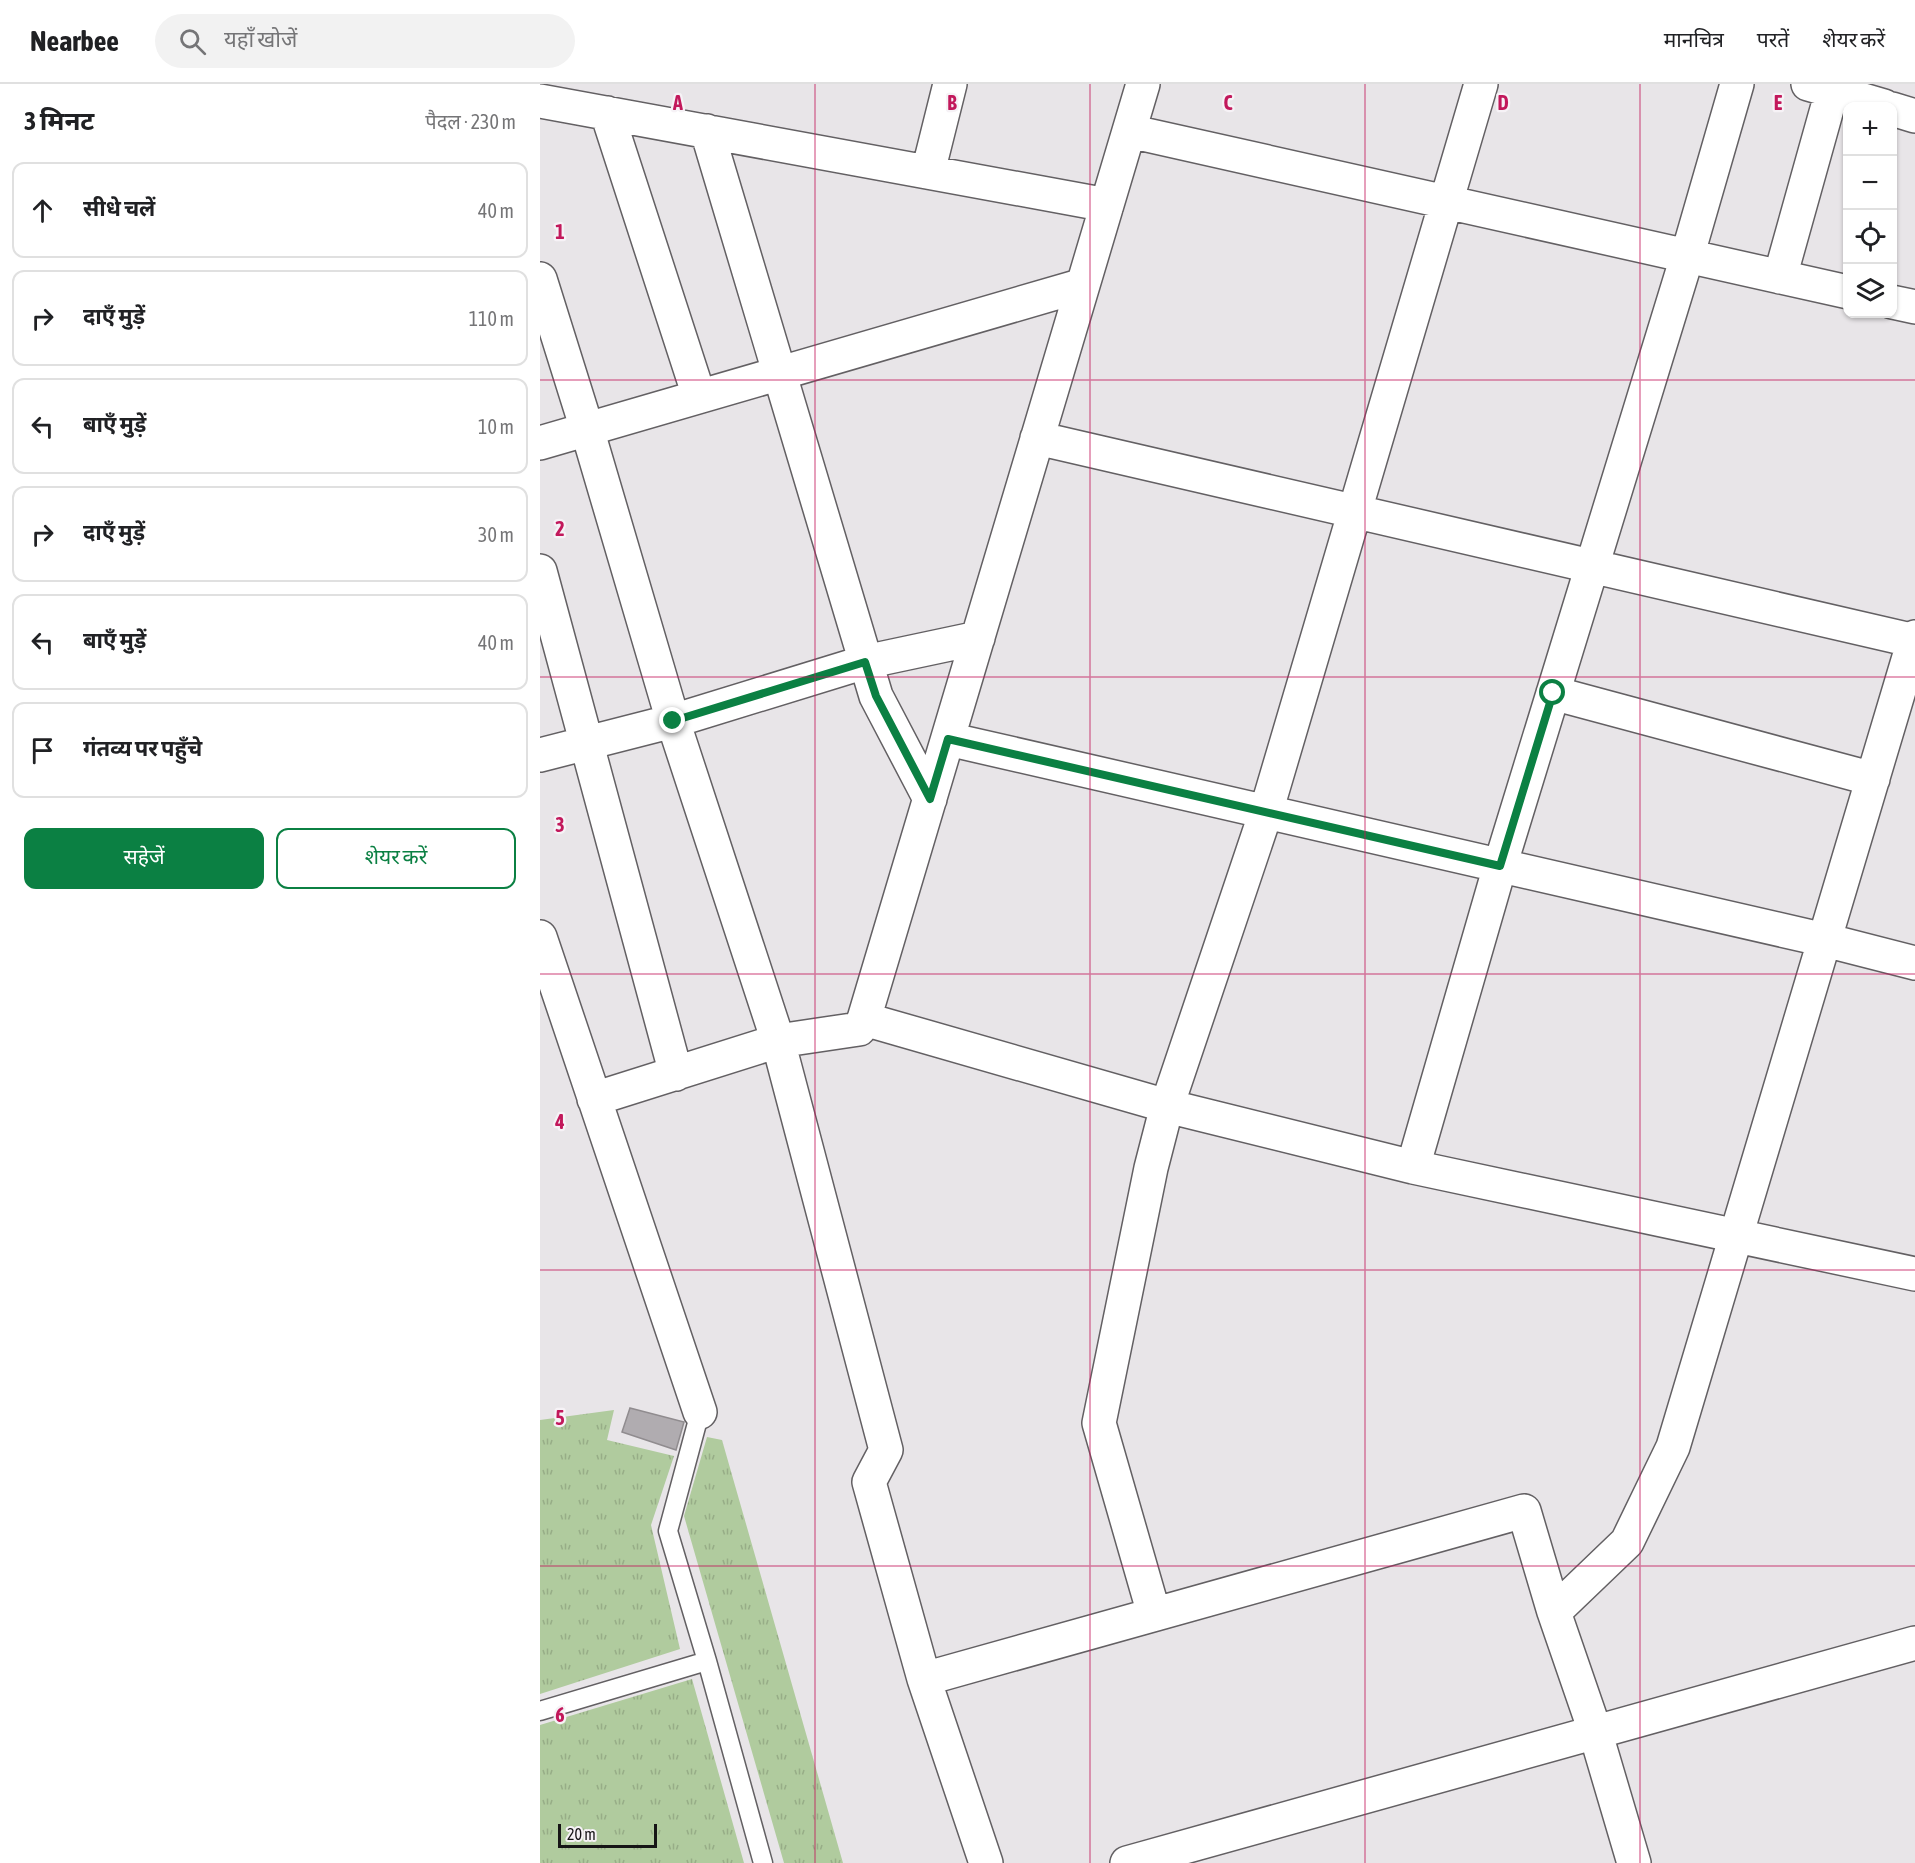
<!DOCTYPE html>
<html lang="hi">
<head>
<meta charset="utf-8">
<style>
  :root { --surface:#fff; --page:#f2f2f2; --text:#202124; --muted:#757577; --line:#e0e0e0; --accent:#0b8043 }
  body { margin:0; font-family:"Asap Condensed","Noto Sans Devanagari",sans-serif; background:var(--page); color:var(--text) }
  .controls { position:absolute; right:18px; top:18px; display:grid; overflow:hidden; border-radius:12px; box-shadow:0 2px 4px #0004 }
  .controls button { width:54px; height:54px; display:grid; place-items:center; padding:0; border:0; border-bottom:2px solid var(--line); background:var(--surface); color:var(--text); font:30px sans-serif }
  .scale { position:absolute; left:18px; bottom:15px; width:99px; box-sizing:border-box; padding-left:6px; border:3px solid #161516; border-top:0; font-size:16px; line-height:21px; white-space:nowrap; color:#161516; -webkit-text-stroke:4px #f6f2f6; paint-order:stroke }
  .stop { position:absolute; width:18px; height:18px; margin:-14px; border:4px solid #0b8043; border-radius:50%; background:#fff }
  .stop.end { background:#0b8043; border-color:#fff; box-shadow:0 2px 6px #0008 }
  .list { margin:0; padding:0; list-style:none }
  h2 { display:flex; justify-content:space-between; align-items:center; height:78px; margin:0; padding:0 24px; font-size:26px }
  h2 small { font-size:20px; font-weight:400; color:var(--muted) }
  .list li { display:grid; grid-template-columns:39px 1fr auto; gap:18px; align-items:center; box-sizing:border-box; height:96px; margin:0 12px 12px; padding:0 12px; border:2px solid var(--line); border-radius:12px }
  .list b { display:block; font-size:22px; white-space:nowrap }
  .list em { font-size:20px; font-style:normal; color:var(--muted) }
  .actions { display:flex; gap:12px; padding:18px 24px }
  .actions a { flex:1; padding:14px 0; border:2px solid var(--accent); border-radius:12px; text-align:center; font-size:21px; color:var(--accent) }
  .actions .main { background:var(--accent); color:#fff }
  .icon { flex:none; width:33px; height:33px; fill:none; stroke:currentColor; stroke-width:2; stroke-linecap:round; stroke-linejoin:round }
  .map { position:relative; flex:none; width:1375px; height:1779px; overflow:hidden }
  header { display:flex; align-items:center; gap:36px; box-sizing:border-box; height:84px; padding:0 30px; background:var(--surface); border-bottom:2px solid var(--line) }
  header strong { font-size:28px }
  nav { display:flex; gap:33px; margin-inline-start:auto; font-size:21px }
  .search { width:420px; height:54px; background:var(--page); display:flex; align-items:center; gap:15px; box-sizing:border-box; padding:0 21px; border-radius:33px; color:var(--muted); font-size:22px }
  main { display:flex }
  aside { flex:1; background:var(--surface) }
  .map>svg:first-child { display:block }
</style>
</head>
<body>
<header>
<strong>Nearbee</strong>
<div class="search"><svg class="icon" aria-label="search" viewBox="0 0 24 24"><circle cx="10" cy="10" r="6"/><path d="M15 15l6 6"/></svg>यहाँ खोजें</div>
<nav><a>मानचित्र</a><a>परतें</a><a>शेयर करें</a></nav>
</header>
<main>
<aside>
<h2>3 मिनट<small>पैदल · 230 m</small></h2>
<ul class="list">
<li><svg class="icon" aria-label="ahead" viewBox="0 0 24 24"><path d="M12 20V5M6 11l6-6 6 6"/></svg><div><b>सीधे चलें</b></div><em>40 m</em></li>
<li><svg class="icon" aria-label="right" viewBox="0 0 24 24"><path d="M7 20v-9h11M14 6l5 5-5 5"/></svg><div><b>दाएँ मुड़ें</b></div><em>110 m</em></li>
<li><svg class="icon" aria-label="left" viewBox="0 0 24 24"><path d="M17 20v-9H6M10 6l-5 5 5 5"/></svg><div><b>बाएँ मुड़ें</b></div><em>10 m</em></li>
<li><svg class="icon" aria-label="right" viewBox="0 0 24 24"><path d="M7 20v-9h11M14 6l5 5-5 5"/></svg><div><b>दाएँ मुड़ें</b></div><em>30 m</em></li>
<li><svg class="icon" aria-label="left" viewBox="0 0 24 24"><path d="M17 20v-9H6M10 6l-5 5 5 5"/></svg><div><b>बाएँ मुड़ें</b></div><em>40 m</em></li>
<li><svg class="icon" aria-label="arrive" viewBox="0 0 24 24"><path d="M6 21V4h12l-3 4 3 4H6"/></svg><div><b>गंतव्य पर पहुँचे</b></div></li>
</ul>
<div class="actions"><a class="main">सहेजें</a><a>शेयर करें</a></div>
</aside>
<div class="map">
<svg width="1375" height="1779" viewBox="0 0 1375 1779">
  <defs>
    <pattern id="grass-tufts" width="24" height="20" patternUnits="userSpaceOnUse" patternTransform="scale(1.5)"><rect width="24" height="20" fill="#b0cb9e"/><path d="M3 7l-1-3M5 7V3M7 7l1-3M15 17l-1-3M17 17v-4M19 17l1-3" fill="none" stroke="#97ad87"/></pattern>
  </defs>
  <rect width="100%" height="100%" fill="#e8e5e8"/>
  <path fill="url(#grass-tufts)" d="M74,1326L67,1356L134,1372L111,1441L140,1565L0,1610V1336Z
    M167,1353L182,1356L303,1779H244L144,1432Z
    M152,1595L204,1779H0V1641Z"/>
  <path fill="#b0acb0" stroke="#908c8f" stroke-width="1.5" d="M90,1324L144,1338L136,1366L82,1348Z"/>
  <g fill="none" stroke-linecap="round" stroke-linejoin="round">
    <defs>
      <path id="service" d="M160,1328L128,1447L167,1577L223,1779
        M0,1627L167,1577"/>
      <path id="minor" d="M1268,0L1344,22
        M0,17L567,121
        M1352,25L1375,32
        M67,29L159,312
        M167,47L336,612L390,715
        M589,47L1308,208
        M388,88L410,0
        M1240,193L1292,7
        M0,195L47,345L133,637L238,957L346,1366L329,1398L384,1595L446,1779
        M1352,218L1375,223
        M497,354L1375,557
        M0,359L543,201
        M0,487L136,990
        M1013,609L1333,695
        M408,655L1285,856L1375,879
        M0,671L133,637L325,578L438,554
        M0,853L160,1328
        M324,935L627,1022L873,1083L1375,1190
        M54,1015L238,957L319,945L324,935L603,0
        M873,1083L960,782L1147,173L1197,0
        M1014,1528L1087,1458L1133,1363L1375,553
        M614,1530L559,1339L611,1084L627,1022L726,728L941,0
        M384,1595L984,1427L1014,1528L1055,1647L1094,1779
        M587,1779L1375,1559"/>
    </defs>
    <use href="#service" stroke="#636063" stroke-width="21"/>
    <use href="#minor" stroke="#636063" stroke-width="36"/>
    <use href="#service" stroke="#fff" stroke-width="18"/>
    <use href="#minor" stroke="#fff" stroke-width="33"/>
  </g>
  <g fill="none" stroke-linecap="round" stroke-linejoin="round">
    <path stroke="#0b8043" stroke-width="8" d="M133,637L325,578L336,612L390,715L408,655L960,782L1013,609"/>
  </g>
  <path fill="none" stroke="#c2185b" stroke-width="1.5" stroke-opacity="0.55" d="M275,0V1779M550,0V1779M825,0V1779M1100,0V1779M0,296H1375M0,593H1375M0,890H1375M0,1186H1375M0,1482H1375"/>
  <g font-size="20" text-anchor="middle" font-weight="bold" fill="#c2185b" stroke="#f6f2f6" stroke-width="4.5" stroke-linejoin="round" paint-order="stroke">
    <text x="138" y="26">A</text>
    <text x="412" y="26">B</text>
    <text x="688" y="26">C</text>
    <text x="963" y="26">D</text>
    <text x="1238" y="26">E</text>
    <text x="20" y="155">1</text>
    <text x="20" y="452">2</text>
    <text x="20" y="748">3</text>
    <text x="20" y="1045">4</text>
    <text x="20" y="1341">5</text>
    <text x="20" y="1638">6</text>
  </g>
</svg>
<div class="controls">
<button>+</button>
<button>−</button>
<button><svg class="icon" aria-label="locate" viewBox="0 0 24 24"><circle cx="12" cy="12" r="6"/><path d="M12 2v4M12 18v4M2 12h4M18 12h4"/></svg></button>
<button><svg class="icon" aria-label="layers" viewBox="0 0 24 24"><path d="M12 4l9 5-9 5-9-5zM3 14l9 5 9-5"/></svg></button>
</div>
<div class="scale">20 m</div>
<div class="stop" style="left:1013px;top:609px"></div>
<div class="stop end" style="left:133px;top:637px"></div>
</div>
</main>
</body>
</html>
